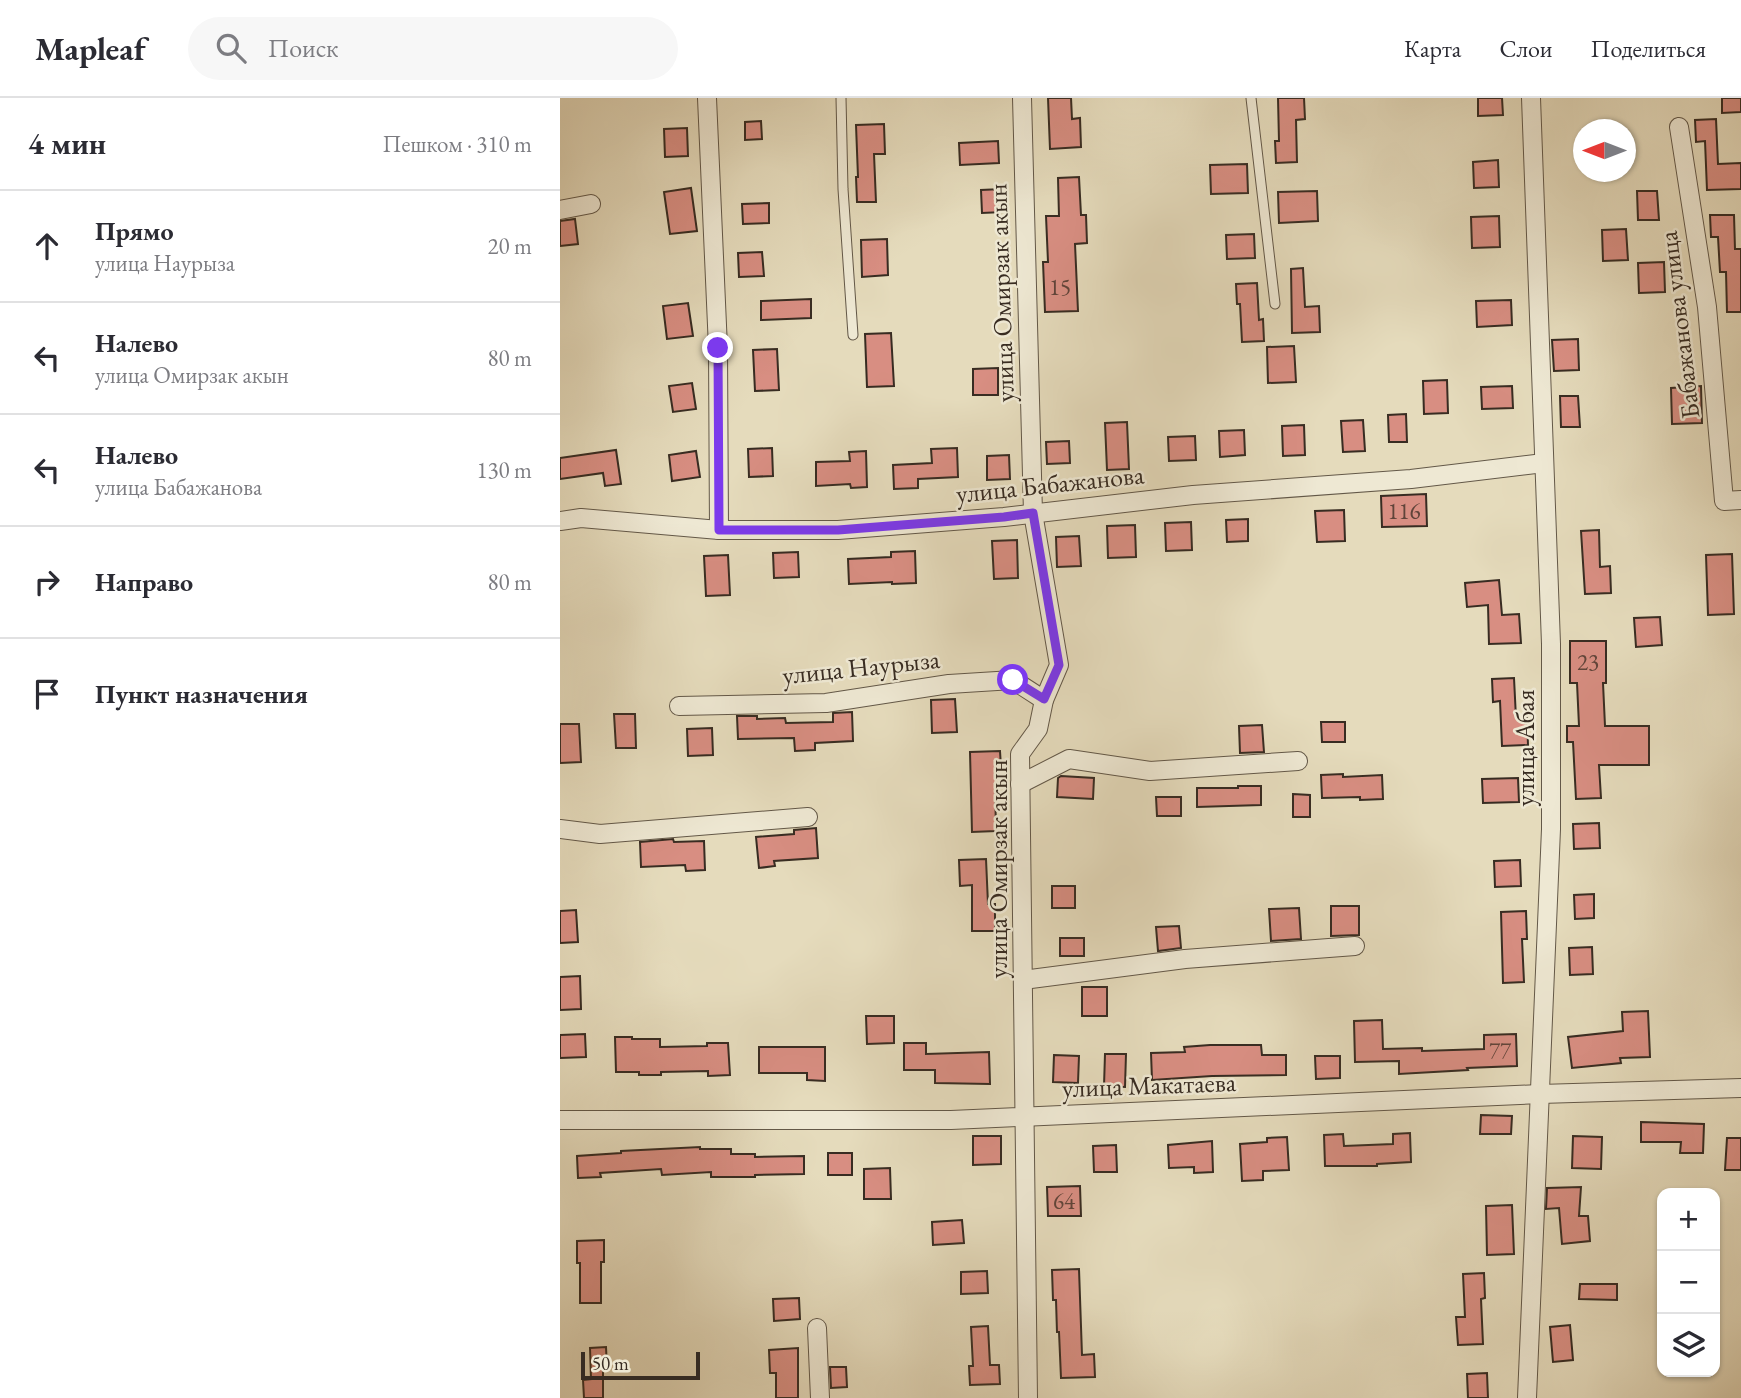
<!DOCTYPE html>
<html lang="ru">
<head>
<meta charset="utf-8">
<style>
	:root { --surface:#fff; --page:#f7f7f7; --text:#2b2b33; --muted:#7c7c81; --line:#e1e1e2 }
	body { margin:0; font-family:"EB Garamond",serif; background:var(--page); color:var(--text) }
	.controls { position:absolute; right:21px; bottom:21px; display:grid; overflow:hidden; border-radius:14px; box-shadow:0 2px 5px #0004 }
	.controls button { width:63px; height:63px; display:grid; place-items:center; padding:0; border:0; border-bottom:2px solid var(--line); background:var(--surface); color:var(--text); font:35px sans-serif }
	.compass { position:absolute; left:1013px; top:21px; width:63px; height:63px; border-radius:50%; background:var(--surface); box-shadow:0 2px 5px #0004; rotate:270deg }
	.scale { position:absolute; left:21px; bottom:18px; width:119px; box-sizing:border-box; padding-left:7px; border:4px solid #382c22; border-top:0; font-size:19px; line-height:24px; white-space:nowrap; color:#382c22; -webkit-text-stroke:5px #eee8d3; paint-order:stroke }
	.stop { position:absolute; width:21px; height:21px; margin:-16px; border:5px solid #7c3aed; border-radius:50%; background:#fff }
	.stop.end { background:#7c3aed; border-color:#fff; box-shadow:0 2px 7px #0008 }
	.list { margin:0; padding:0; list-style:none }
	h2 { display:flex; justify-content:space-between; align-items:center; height:91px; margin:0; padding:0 28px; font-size:30px }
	h2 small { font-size:23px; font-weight:400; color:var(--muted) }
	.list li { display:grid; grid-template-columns:46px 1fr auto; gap:21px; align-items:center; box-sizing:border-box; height:112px; padding:0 28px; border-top:2px solid var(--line) }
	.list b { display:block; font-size:26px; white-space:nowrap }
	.list p { margin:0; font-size:23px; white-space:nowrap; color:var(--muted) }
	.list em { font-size:23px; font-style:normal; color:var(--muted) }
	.icon { flex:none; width:38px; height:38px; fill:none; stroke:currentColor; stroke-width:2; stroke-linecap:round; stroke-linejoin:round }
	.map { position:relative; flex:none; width:1181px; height:1300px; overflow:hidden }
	header { display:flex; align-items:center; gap:42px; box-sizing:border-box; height:98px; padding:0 35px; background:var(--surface); border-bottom:2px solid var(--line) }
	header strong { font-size:33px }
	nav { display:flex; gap:38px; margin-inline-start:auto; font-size:24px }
	.search { width:490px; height:63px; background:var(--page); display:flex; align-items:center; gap:18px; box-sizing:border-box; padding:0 24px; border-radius:38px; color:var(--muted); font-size:26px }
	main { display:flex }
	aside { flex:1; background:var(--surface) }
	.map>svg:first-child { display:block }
	.building { fill:#d88e82; stroke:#382c22; stroke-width:2 }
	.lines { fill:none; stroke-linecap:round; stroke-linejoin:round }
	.service-casing { stroke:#635848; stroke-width:11 }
	.minor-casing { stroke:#635848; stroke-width:20 }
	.service { stroke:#eee8d3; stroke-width:9 }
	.minor { stroke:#eee8d3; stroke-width:18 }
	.route { stroke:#7c3aed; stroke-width:9 }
	.labels { text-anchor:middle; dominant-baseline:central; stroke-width:5; stroke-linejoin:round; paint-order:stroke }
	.number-label { font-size:23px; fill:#60443a }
	.street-label { font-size:26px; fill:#382c22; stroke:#eee8d3 }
</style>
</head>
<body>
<header>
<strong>Mapleaf</strong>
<div class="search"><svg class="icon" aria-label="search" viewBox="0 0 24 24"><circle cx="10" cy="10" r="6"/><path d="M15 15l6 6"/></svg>Поиск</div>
<nav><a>Карта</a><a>Слои</a><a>Поделиться</a></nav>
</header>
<main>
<aside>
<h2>4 мин<small>Пешком · 310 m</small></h2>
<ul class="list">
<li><svg class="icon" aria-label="ahead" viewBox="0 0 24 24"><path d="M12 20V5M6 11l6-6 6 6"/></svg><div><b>Прямо</b><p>улица Наурыза</p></div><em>20 m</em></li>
<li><svg class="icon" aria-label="left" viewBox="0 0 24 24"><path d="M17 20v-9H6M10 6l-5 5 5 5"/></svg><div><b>Налево</b><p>улица Омирзак акын</p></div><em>80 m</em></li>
<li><svg class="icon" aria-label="left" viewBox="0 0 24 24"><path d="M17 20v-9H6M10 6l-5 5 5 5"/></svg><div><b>Налево</b><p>улица Бабажанова</p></div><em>130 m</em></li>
<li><svg class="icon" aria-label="right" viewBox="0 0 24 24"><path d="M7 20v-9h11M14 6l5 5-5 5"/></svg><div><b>Направо</b></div><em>80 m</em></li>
<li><svg class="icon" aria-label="arrive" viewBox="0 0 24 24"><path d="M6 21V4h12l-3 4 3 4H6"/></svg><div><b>Пункт назначения</b></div></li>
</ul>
</aside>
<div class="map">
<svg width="1181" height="1300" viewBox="0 0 1181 1300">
	<rect width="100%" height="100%" fill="#e5dbbc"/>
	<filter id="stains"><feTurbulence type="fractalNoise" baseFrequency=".00286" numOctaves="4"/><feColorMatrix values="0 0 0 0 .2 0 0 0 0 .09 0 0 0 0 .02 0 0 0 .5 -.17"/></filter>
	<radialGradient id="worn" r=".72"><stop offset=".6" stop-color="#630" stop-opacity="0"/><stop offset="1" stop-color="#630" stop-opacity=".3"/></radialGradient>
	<!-- building -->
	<g class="building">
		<path d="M488,0H511L512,21L520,20L521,49L490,51Z"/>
		<path d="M718,0H744L745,21L736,22L737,64L716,65L715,43H719Z"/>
		<path d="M918,0H942L943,17L918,18Z"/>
		<path d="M1162,0H1181V14L1162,15Z"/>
		<path d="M1156,21L1158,66L1181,65V91L1147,92L1145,43L1136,44L1135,22Z"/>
		<path d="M201,23L202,41L185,42V24Z"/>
		<path d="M324,26L325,56H314L316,104H297L296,79H298L296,27Z"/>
		<path d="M127,30L128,58L105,59L104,31Z"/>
		<path d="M438,43L439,65L400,67L399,45Z"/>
		<path d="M938,62L939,89L914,90L913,64Z"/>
		<path d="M687,66L688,95L651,96L650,67Z"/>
		<path d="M519,79L521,117H526L527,145L515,146L518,213L485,214L483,164H488L486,118H499L498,80Z"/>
		<path d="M131,90L137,133L110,136L104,94Z"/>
		<path d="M442,91L443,114L422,115L421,92Z"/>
		<path d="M757,93L758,123L719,125L718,94Z"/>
		<path d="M1077,93H1097L1099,122H1078Z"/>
		<path d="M209,105V125L183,126L182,106Z"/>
		<path d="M1150,117H1174L1175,151H1181V214H1167L1166,174H1160L1158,139H1151Z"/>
		<path d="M939,118L940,149L912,150L911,119Z"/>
		<path d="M15,121L18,146L0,148V123Z"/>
		<path d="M1066,131L1068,162L1043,163L1042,132Z"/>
		<path d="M694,136L695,160L667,161L666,137Z"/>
		<path d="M327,141L328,177L302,179L301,142Z"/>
		<path d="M202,154L204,178L179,179L178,155Z"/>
		<path d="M1104,164L1105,194L1079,195L1078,165Z"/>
		<path d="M743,170L745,209L759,208L760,234L732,235L731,171Z"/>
		<path d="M697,185L699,222L703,221L704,243L682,244L680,206H677L676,186Z"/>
		<path d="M251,201V220L201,222V203Z"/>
		<path d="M951,202L952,227L917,229L916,203Z"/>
		<path d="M128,205L133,238L107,241L103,208Z"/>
		<path d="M331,235L334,288L307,289L305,236Z"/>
		<path d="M1018,241L1019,272L994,273L992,242Z"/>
		<path d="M734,248L736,284L708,285L707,249Z"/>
		<path d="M217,251L219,292L195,293L193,252Z"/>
		<path d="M438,270V297H413V271Z"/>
		<path d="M887,282L888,315L864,316L863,283Z"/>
		<path d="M132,285L136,311L113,314L109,288Z"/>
		<path d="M952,288L953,310L922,311L921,289Z"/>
		<path d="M1141,288L1142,325L1112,326L1111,290Z"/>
		<path d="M1000,298H1018L1020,329H1001Z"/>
		<path d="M846,316L847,344H829L828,317Z"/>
		<path d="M803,322L805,353L783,354L781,323Z"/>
		<path d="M567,324L569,371L547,372L545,325Z"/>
		<path d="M744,327L745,357L723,358L722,328Z"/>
		<path d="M684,332L685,357L660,359L659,333Z"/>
		<path d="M635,338L636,362L609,363L608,339Z"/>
		<path d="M509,343L510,365L487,366L486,344Z"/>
		<path d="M212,350L213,378L189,379L188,351Z"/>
		<path d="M397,350L398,379L358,381V390L334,391L333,367L372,365L371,351Z"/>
		<path d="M56,352L61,386L45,388L43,375L0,381V360Z"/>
		<path d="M136,353L140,379L112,383L109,357Z"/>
		<path d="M306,353L307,389L291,390L290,386L256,388V364L290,363L289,354Z"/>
		<path d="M449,357L450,381L427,382V358Z"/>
		<path d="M866,396L867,428L822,429L821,398Z"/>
		<path d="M784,412L785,443L757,444L755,413Z"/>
		<path d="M688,421V443L667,444L666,422Z"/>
		<path d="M631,424L632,452L606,453L605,425Z"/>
		<path d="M575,427L576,459L548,460L547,428Z"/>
		<path d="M1039,432L1040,469L1050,468L1051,495L1025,496L1021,433Z"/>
		<path d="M519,438L521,468L497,469L496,439Z"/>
		<path d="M457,442L458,480L434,481L432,443Z"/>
		<path d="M355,453L356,485L332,486V484L289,486L288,461L331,459V454Z"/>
		<path d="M238,454L239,479L214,480L213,455Z"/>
		<path d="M1172,456L1174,516L1148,517L1146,457Z"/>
		<path d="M168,457L170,497L146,498L144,458Z"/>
		<path d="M939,482L942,517L959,516L961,545L929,546L928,507L907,509L905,485Z"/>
		<path d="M1100,519L1102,547L1076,549L1074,520Z"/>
		<path d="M1010,543H1046V585H1043L1045,628H1089V667H1039L1041,700L1016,701L1013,644H1007V628H1019L1017,585H1010Z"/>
		<path d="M954,580L956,620H967L968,647L942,648L940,603L933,604L932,581Z"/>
		<path d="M395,601L397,634L372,635L371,602Z"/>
		<path d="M292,614L293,643L255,645V652L235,653L234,640L178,641L177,618H197V621L225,620L226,625L273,624V615Z"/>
		<path d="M54,616H75L76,650H56Z"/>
		<path d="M761,624H785V644H762Z"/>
		<path d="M0,626H19L21,664L0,665Z"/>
		<path d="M702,627L704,654L680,655L679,628Z"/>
		<path d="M152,630L153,657L128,658L127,631Z"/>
		<path d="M440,653L442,685H435L436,733L412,734L410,654Z"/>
		<path d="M783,676V679L822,677L823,701L800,702V699L762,700L761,677Z"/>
		<path d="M501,678L534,680L533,701L497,699L498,680Z"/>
		<path d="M958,680L959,704L923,705L922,681Z"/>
		<path d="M678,688H701V707L637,709V690H678Z"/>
		<path d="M733,696L750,697V719H733Z"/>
		<path d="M596,699H621V718H597Z"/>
		<path d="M1039,725L1040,750L1014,751L1013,726Z"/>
		<path d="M256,730L258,760L214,763L215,768L199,770L196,739L234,736V732Z"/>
		<path d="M113,741L114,744L144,743L145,772L126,773L125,767L81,769L80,744Z"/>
		<path d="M426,761L428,806H435V833H412V787L400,788L399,762Z"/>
		<path d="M960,762L961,788L935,789L934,763Z"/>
		<rect x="492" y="788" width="23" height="22"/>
		<path d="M1034,796V820L1015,821L1014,797Z"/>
		<path d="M771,808H799V837L771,838Z"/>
		<path d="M739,810L741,841L711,843L709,811Z"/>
		<path d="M16,812L18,844L0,845V813Z"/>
		<path d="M966,813L967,841H962L964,884L943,885L941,814Z"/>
		<path d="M619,828L621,850L598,853L596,829Z"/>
		<rect x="500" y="840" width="24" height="18"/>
		<path d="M1032,849L1033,876L1010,877L1009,850Z"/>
		<path d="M20,878L21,911L0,912V879Z"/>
		<rect x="522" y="889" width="25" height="29"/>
		<path d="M1088,913L1090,959L1060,960L1061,965L1012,970L1008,939L1063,933L1062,914Z"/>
		<path d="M306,918H334V945L307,946Z"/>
		<path d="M822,922L823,951L862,950V953L924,951V937L956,936L957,968L907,970L908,972L839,976V963L795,964L794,923Z"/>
		<path d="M25,936L26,959L0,960V937Z"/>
		<path d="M55,939H72V941H100V949L147,948V945H168L170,977L148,978V973L101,974V977H79V974H56Z"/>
		<path d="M344,945H366V956L429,954L430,986L375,985V972H344Z"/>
		<path d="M650,947H701L702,957H726V977L652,978L592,982L591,955L625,954L624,949Z"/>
		<path d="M199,949H265V983L247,982V975H199Z"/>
		<path d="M545,956H566L565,989L544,988Z"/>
		<path d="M494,957L519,958L518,985L493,984Z"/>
		<path d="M755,958H780V980L756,981Z"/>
		<path d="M921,1017L952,1018L951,1036H920Z"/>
		<path d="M1081,1024L1144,1026L1143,1055H1120L1121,1044H1081Z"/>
		<path d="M850,1035L851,1064L817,1066V1068H765L764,1037L783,1036L784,1048L833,1046V1036Z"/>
		<path d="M413,1038H441V1066L413,1067Z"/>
		<path d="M1013,1038L1042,1039L1041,1071L1012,1070Z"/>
		<path d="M727,1039L729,1072L703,1073V1082L682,1083L680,1046L707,1044V1040Z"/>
		<path d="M1167,1040H1181V1072H1165Z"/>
		<path d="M652,1043L653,1074L634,1075V1069L609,1070L608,1047Z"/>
		<path d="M556,1047L557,1074H534L533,1048Z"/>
		<path d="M140,1049V1051H171V1056H195V1059L244,1058V1076L195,1077V1079H151V1074L102,1077L101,1071L40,1075L41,1079L18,1080L17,1058L61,1055V1053Z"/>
		<rect x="268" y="1055" width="24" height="22"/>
		<path d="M330,1070L331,1101H304V1071Z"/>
		<path d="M520,1088L521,1118H488L487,1089Z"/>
		<path d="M1021,1089L1019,1118H1028L1030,1143L1002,1146L999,1110L986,1111L987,1090Z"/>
		<path d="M952,1107L954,1156L927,1157L926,1108Z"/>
		<path d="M402,1122L404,1145L373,1147L372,1124Z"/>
		<path d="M44,1142V1164H41V1205H20V1165H17V1143Z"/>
		<path d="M519,1171L522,1257L534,1256L535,1279L501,1280L499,1234H497L496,1202H493L492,1172Z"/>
		<path d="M427,1173L428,1195L401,1196V1174Z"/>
		<path d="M924,1175L925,1200L921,1201L923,1246L898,1247L896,1219H905L903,1176Z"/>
		<path d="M1020,1186H1057V1202L1019,1201Z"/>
		<path d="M239,1200L240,1221L214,1223L213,1201Z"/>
		<path d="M1010,1227L1013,1262L993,1264L990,1229Z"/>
		<path d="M428,1228L430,1267H439L440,1286L410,1287L409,1268H413L411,1229Z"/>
		<path d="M46,1249L47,1270L43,1271V1300H24L23,1282L31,1281L30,1250Z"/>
		<path d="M238,1250V1300H216V1275H210L209,1252Z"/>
		<path d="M270,1269H286L287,1289L271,1290Z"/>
		<path d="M927,1275L928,1300H908L907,1276Z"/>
	</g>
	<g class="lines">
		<defs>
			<g id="service">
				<path d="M281,0L283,91L293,237"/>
				<path d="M691,0L715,206"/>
			</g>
			<g id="minor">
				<path d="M147,0L158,250L159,432"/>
				<path d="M462,0L473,415L499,567L484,602L478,631L460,656L468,1300"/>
				<path d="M1119,29L1147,209L1164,403L1181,402"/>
				<path d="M0,112L31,106"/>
				<path d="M0,423L21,420L159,432H278L444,419L633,397L851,381L984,365"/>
				<path d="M119,608L266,605L389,586L453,582L484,602"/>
				<path d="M460,686L509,661L590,673L738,663"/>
				<path d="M0,731L40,736L248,719"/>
				<path d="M463,882L625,861L795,848"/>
				<path d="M0,1022H391L980,996L1181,990"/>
				<path d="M257,1230L260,1300"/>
				<path d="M967,1300L991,731V546L971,0"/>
			</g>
		</defs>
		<!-- service casing -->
		<use href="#service" class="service-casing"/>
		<!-- minor casing -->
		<use href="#minor" class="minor-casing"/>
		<!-- service -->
		<use href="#service" class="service"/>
		<!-- minor -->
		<use href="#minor" class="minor"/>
	</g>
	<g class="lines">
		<!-- route -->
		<path class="route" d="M158,250L159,432H278L444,419L473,415L499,567L484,601L453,582"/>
	</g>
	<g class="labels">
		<!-- number labels -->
		<g class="number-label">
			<text x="500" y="189">15</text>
			<text x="844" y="413">116</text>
			<text x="1028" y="564">23</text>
			<text x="940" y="953">77</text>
			<text x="504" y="1103">64</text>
		</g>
		<!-- street labels -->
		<g class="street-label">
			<text transform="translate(441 195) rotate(-92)">улица Омирзак акын</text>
			<text transform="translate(1119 227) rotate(-97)">Бабажанова улица</text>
			<text transform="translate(490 386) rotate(-6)">улица Бабажанова</text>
			<text transform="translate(301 569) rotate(-6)">улица Наурыза</text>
			<text transform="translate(965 650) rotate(-90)">улица Абая</text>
			<text transform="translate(438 771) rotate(-90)">улица Омирзак акын</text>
			<text transform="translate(589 987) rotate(-2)">улица Макатаева</text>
		</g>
	</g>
	<rect width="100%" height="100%" filter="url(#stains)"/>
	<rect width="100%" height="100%" fill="url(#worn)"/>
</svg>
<div class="controls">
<button>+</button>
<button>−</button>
<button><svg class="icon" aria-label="layers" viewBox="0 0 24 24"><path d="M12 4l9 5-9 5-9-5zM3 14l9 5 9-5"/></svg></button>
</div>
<svg class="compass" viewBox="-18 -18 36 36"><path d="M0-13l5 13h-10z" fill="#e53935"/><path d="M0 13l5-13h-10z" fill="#7c7c81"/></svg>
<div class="scale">50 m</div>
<div class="stop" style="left:453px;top:582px"></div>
<div class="stop end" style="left:158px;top:250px"></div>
</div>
</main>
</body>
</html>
